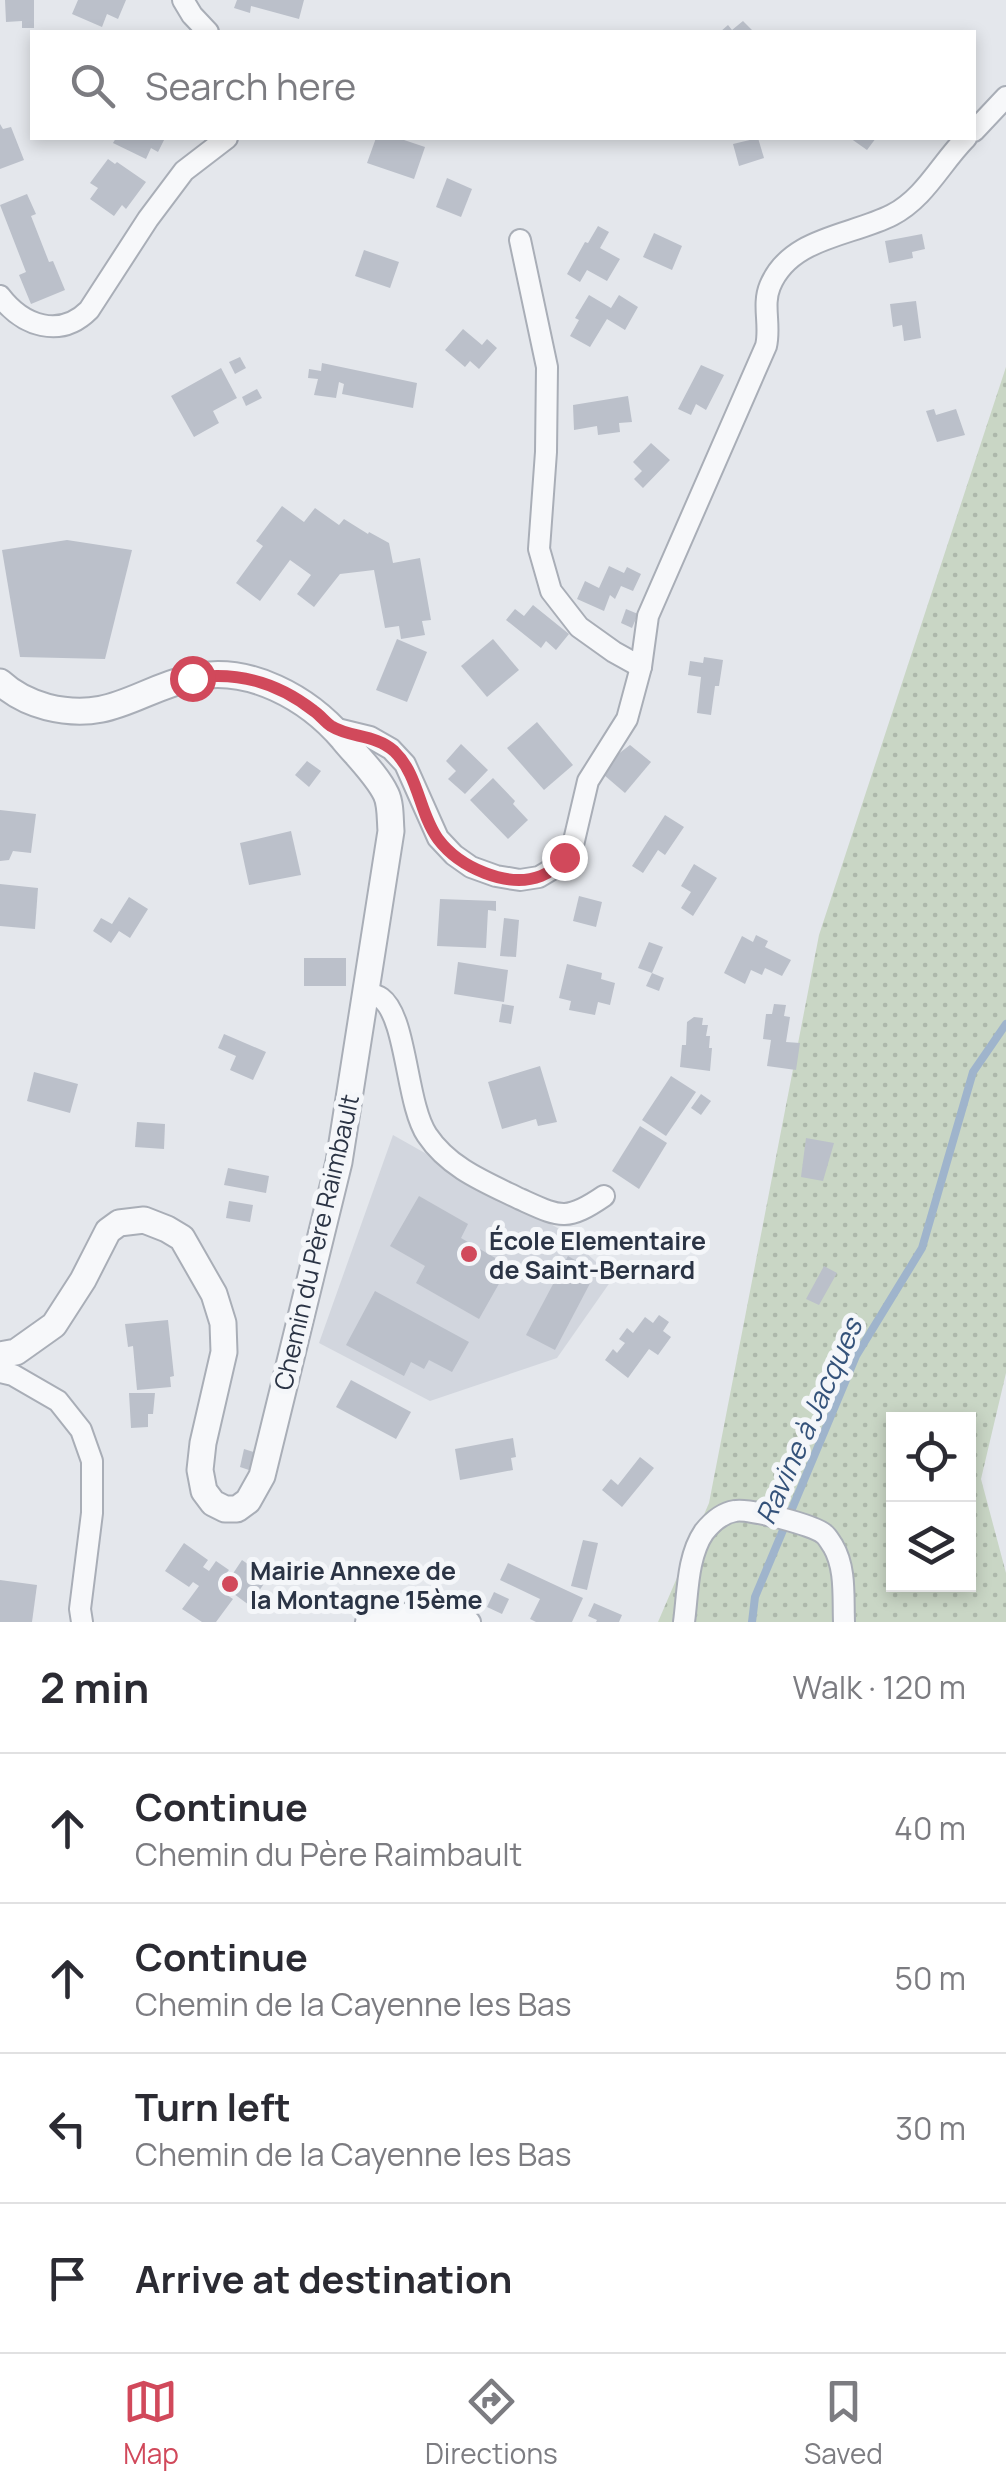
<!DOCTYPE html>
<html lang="en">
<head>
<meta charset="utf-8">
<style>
	:root { --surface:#fff; --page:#f7f7f7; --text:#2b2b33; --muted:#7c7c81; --line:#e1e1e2; --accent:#d1495b }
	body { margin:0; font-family:Manrope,sans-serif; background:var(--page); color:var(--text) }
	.controls { position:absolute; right:30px; bottom:30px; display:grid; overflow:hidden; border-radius:0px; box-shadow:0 5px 15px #0003 }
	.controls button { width:90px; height:90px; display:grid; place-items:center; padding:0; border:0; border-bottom:2px solid var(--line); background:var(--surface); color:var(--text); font:50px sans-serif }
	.stop { position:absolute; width:30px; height:30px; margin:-22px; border:8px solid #d1495b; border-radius:50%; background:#fff }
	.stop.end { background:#d1495b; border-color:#fff; box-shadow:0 2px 10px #0008 }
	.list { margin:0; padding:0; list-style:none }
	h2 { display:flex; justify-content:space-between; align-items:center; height:130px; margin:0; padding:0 40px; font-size:42px }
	h2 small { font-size:32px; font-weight:400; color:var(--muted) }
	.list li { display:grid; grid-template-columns:65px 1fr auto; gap:30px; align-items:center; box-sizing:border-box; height:150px; padding:0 40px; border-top:2px solid var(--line) }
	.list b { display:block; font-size:38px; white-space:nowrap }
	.list p { margin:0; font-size:32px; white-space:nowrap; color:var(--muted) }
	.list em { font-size:32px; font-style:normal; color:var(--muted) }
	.icon { flex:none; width:55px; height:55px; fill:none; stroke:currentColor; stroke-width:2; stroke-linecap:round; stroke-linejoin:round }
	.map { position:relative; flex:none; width:1006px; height:1622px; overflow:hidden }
	.search { position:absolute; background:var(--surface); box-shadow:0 5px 15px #0003; left:30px; right:30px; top:30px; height:110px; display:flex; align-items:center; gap:25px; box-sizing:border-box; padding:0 35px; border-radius:0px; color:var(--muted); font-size:38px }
	.sheet { height:730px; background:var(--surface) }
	nav { display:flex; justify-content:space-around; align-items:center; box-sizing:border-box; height:140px; border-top:2px solid var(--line); background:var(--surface); font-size:28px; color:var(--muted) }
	nav a { display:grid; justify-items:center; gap:5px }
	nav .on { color:var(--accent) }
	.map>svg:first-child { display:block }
	.built { fill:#d2d6de }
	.grass { fill:url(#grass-dots); fill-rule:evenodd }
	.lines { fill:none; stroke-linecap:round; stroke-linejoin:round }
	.stream { stroke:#9fb4cc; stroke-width:8 }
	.building { fill:#bbc0ca }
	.minor-casing { stroke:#a9aeb7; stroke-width:24 }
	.tertiary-casing { stroke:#a9aeb7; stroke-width:29 }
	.minor { stroke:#f7f8fa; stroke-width:20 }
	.tertiary { stroke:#f7f8fa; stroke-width:25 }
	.route { stroke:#d1495b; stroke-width:12 }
	.poi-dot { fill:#d1495b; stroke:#f4f6f9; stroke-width:4 }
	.labels { text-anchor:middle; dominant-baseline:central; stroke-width:10; stroke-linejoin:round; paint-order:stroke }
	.poi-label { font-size:25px; font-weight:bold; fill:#2b3445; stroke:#f4f6f9; text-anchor:start }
	.street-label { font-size:25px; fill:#2b3445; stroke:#f4f6f9 }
	.water-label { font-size:28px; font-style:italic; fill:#34527a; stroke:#f4f6f9 }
</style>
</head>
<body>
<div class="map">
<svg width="1006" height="1622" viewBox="0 0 1006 1622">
	<defs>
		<pattern id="grass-dots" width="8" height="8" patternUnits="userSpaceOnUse" patternTransform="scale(2.5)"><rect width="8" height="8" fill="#c9d6c5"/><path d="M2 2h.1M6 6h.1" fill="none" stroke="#adb8ab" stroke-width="1.8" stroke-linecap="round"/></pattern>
	</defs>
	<rect width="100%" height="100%" fill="#e4e7ec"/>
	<!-- built -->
	<path class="built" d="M393,1135L563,1231L613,1278L557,1358L430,1401L319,1343Z"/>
	<!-- grass -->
	<path class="grass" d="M1006,367V1373L981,1479L1006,1573V1622H658L709,1503L819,935ZM894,1420H968V1584H894Z"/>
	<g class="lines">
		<!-- stream -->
		<path class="stream" d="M752,1622L755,1597L856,1356L922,1248L973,1072L1006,1024"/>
	</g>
	<!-- building -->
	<g class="building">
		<path d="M5,0H34V28H22V21L6,22Z"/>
		<path d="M78,0H126L118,19L107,14L102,27L72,14Z"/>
		<path d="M237,0H304L299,19L251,6L250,13L234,8Z"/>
		<path d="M743,21L754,32H720L728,25L732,30Z"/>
		<path d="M0,124L3,129L11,127L24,160L0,169Z"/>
		<path d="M116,138H165L158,152L151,148L146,159L113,143Z"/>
		<path d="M376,138H398L425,147L414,179L367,163Z"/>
		<path d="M758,138L764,158L739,166L733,144Z"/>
		<path d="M850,138H876L867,150Z"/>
		<path d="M108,159L115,164L117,162L146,182L126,209L122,205L114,216L90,199L98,188L90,183Z"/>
		<path d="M447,178L472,189L461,217L436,207Z"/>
		<path d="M27,194L36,214L31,216L49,262L53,261L65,290L31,304L19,275L26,272L0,205Z"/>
		<path d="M598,226L609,232L600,248L620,259L607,281L587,270L580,282L567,274L585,242L588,243Z"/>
		<path d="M654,233L682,246L672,270L643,257Z"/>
		<path d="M922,234L925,249L912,252L913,258L889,263L885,241Z"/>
		<path d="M364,250L399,262L390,288L355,276Z"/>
		<path d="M589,295L611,308L619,295L638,307L625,330L607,319L590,347L570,336L579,320L575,318Z"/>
		<path d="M916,301L921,338L904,341L902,325L893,327L890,304Z"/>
		<path d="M463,329L482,345L487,339L497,348L479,369L470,361L465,367L445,350Z"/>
		<path d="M240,357L246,368L235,374L229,362Z"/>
		<path d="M322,363L417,383L413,408L342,394L344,384L339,382L336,398L314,395L318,379L308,378L309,369L321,371Z"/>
		<path d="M701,365L724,375L706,410L696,404L691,415L678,409Z"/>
		<path d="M221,368L237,398L213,411L219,423L194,437L171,396Z"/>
		<path d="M257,389L262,398L246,406L242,397Z"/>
		<path d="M628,396L632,422L619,423L620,432L598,435L597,426L574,430L573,405Z"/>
		<path d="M934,409L936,415L956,409L965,435L937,442L926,411Z"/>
		<path d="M651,443L670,460L643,488L634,479L642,471L633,462Z"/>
		<path d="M282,506L304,522L315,508L339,525L344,519L368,534L369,532L389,543L393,563L420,558L431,620L422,621L425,635L401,639L399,626L385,628L374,570L340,574L314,607L297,594L311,575L290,560L260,601L236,583L263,546L256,541Z"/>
		<path d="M67,540L132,550L105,659L20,657L2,550Z"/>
		<path d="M609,566L624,573L627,567L641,574L633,591L621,586L615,599L610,595L604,611L577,599L585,581L599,588Z"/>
		<path d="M533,605L569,634L556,650L546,641L541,648L506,620L515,609L524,616Z"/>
		<path d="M626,609L638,614L632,628L621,623Z"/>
		<path d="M397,639L427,652L407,702L376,690Z"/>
		<path d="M493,639L519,670L487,697L461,666Z"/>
		<path d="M704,657L723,660L719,686H715L711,715L697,713L701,677L688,675L690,661L703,663Z"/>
		<path d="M537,722L573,765L544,790L507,748Z"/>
		<path d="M461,744L488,770L465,794L448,779L456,771L446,761Z"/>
		<path d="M630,745L651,762L625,793L604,775L617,755Z"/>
		<path d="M307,761L321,771L309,787L295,775Z"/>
		<path d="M493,778L515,801L513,804L528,820L508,839L470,800Z"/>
		<path d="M0,810L36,814L31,853L13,851L9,860L0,861Z"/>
		<path d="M665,815L684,827L665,855L658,850L643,873L632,866Z"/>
		<path d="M291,831L301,875L249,885L240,843Z"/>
		<path d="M694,864L717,878L693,916L681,908L691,892L681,886Z"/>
		<path d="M0,884L38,888L35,929L0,926Z"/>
		<path d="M579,896L602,902L596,927L573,921Z"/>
		<path d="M129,897L148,909L130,938L119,931L111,943L93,931L101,918L112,924Z"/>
		<path d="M440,899L496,901V911L488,910L486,948L437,946Z"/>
		<path d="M504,918L519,920L516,957L500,956Z"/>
		<path d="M756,935L768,941L765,947L791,960L782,976L765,968L762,975L751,970L745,984L724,973L742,936L753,942Z"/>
		<path d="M649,942L663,947L652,973L638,968Z"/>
		<rect x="304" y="958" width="42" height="28"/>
		<path d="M458,962L508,970L504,1002L454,994Z"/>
		<path d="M567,964L602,973L601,979L615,983L610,1005L598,1002L595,1015L569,1010L571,1001L559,998Z"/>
		<path d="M652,973L664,978L659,991L646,986Z"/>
		<path d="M502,1004L514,1006L511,1024L499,1022Z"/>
		<path d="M774,1004L786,1005L784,1016L790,1017L786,1042L800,1043L796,1070L767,1066L771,1040L763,1039L766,1014H772Z"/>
		<path d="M694,1017L703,1018L702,1025H708L706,1036H710L709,1048H712L710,1071L680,1067L682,1045H686L687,1022Z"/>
		<path d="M224,1034L266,1052L253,1080L230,1070L236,1056L218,1048Z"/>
		<path d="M540,1066L557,1122L538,1126L536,1119L502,1129L488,1082Z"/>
		<path d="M34,1072L78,1084L70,1113L27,1101Z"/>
		<path d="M671,1076L696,1092L666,1136L642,1120Z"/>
		<path d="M701,1094L711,1101L701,1115L691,1108Z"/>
		<path d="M137,1122L165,1124L164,1149L135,1147Z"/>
		<path d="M640,1126L667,1143L639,1189L612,1171Z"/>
		<path d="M806,1138L834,1143L823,1181L801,1177Z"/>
		<path d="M228,1168L269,1176L266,1193L224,1185Z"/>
		<path d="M419,1196L468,1224L461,1238L509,1266L479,1319L416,1283L425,1266L390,1246Z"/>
		<path d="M229,1201L253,1205L250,1222L226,1218Z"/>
		<path d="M568,1256L596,1272L555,1350L526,1335Z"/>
		<path d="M824,1266L837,1273L819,1305L806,1299Z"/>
		<path d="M375,1291L469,1342L452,1372L429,1360L424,1369L411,1362L404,1376L346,1345Z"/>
		<path d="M659,1315L669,1322L663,1331L671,1337L658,1355L649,1349L628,1378L605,1360L613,1349L617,1353L625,1343L619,1339L627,1328L633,1333L645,1317L653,1323Z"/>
		<path d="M168,1320L174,1376L170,1377L171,1387L137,1390L133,1346L128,1347L125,1324Z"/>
		<path d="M351,1380L411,1412L396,1439L336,1407Z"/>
		<path d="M129,1393H155L153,1414H148V1427L131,1428Z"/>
		<path d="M513,1438L516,1457L511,1458L513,1470L460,1480L455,1449Z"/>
		<path d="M244,1449L257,1453L252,1471L240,1467Z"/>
		<path d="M640,1457L654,1468L622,1507L602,1490L611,1479L618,1485Z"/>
		<path d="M583,1540L598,1543L587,1590L571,1586Z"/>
		<path d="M184,1543L208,1560L203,1567L209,1571L216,1561L229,1570L225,1575L230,1578L242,1560L268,1578L249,1605L230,1591L227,1595L233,1599L216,1622H202L182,1609L199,1586L193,1582L189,1587L165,1571Z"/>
		<path d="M508,1563L583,1598L572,1622H536L530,1619L540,1599L500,1580Z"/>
		<path d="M0,1580L37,1585L32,1622H0Z"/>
		<path d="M494,1592L509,1599L502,1614L487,1607Z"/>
		<path d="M594,1603L622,1615L619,1622H596L597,1620L588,1616Z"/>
	</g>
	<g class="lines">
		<defs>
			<g id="minor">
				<path d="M183,0L192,15L208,32"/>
				<path d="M974,131L1006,97"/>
				<path d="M520,240L547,367L546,452L539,549L551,591L579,627L614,652L641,667"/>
				<path d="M0,296C23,326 60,339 89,310L148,219L184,171L227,138"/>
				<path d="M333,728L370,737L391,749L405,764L438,838L454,855L471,867L496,876L520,880L539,877L554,868L573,845L588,781L627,719L641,667L648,616L766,346C771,326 762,305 770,286C790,237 851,236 892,215C925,198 941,163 966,138"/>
				<path d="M367,993C372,994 377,995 381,998C407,1017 406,1104 427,1135C449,1168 485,1182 520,1199C560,1217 566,1222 604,1196"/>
				<path d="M0,1372L13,1375L58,1401L81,1430L92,1461V1513L80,1609L82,1622"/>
				<path d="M366,1622C398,1613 439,1607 470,1622"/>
				<path d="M684,1622C688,1593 687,1557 704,1532C712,1522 722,1513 735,1511C748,1508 814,1525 824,1534C828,1537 830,1542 833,1546C846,1568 843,1597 844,1622"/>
			</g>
			<path id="tertiary" d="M0,682C14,695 28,702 47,707C111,723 137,690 194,677C249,665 308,698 343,739C356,755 377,775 386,794C391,804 390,820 391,831L339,1162L262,1476L248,1501L237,1509H225L213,1503L204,1491L200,1470L203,1443L224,1352L223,1323L214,1294L182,1238L167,1229L144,1220L119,1223L108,1231L83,1280L54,1325L16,1352L0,1355"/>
		</defs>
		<!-- minor casing -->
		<use href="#minor" class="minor-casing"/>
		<!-- tertiary casing -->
		<use href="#tertiary" class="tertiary-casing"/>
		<!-- minor -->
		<use href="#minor" class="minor"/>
		<!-- tertiary -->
		<use href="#tertiary" class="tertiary"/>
	</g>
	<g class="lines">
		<!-- route -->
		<path class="route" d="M192,678C238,671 277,682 314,711C320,715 325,722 331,726C350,738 375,734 394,751C419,775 419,813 438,839C459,867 507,889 541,876C551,872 557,865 564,857"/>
	</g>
	<!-- markers -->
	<g class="poi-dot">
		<circle cx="469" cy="1254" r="10"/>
		<circle cx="230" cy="1584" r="10"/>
	</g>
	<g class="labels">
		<!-- poi labels -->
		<g class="poi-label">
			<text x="489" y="1240">École Elementaire<tspan x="489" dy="29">de Saint-Bernard</tspan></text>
			<text x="250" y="1570">Mairie Annexe de<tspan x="250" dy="29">la Montagne 15ème</tspan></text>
		</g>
		<!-- street labels -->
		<g class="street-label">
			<text transform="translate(316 1242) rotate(-77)">Chemin du Père Raimbault</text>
		</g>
		<!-- water labels -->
		<g class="water-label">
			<text transform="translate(808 1421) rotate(-66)">Ravine à Jacques</text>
		</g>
	</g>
</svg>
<div class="controls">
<button><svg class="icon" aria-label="locate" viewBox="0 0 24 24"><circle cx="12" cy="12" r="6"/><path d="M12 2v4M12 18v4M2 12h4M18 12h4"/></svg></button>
<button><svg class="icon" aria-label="layers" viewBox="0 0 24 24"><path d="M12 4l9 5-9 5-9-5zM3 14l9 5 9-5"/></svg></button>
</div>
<div class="stop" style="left:192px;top:678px"></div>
<div class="stop end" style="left:564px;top:857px"></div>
<div class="search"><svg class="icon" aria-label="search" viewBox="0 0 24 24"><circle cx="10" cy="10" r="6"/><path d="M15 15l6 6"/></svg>Search here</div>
</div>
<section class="sheet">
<h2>2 min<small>Walk · 120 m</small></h2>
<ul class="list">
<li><svg class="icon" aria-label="ahead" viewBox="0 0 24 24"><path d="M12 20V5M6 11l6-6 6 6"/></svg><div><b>Continue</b><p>Chemin du Père Raimbault</p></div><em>40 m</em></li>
<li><svg class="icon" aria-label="ahead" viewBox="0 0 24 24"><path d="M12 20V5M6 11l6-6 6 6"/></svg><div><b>Continue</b><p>Chemin de la Cayenne les Bas</p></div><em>50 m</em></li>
<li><svg class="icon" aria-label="left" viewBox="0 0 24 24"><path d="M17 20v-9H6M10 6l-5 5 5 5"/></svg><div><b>Turn left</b><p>Chemin de la Cayenne les Bas</p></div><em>30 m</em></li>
<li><svg class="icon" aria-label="arrive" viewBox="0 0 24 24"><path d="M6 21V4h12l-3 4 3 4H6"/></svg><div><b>Arrive at destination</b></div></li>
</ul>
</section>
<nav>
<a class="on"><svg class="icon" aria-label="map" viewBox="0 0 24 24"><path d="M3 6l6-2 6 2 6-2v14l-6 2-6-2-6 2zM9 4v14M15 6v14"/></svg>Map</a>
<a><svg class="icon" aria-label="directions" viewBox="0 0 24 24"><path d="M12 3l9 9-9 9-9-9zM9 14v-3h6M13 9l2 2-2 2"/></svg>Directions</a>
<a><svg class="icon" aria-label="saved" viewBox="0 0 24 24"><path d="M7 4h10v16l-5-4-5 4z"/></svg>Saved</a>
</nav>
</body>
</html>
